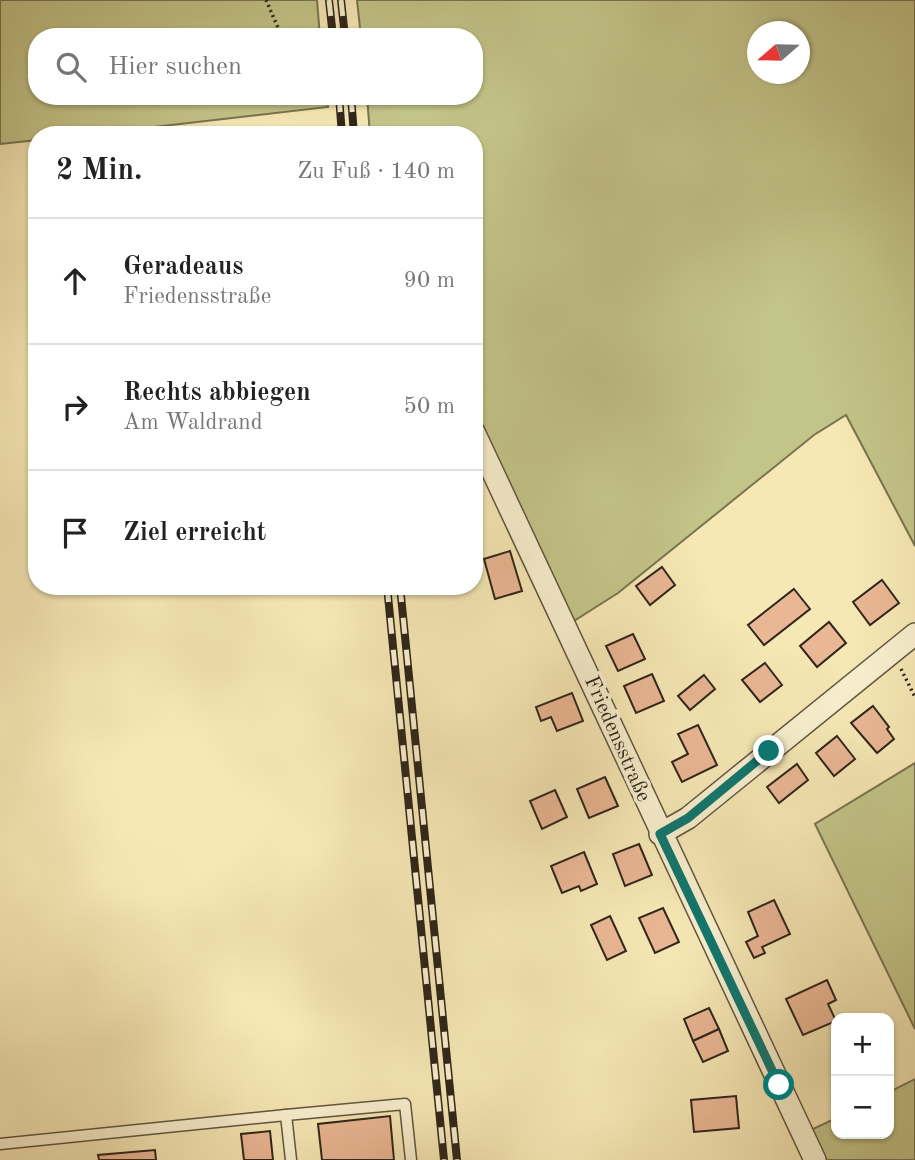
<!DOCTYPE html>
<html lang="de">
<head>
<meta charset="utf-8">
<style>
	:root { --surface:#fff; --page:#f2f2f2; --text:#222; --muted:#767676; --line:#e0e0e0 }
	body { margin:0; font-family:"Old Standard TT",serif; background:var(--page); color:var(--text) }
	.controls { position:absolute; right:21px; bottom:21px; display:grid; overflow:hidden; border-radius:14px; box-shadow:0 2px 5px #0004 }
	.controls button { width:63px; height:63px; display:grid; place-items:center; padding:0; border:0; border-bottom:2px solid var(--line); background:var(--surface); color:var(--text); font:35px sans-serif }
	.compass { position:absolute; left:747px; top:21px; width:63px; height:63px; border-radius:50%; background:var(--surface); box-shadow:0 2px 5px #0004; rotate:250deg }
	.stop { position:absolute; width:21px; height:21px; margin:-16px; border:5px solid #0f766e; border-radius:50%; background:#fff }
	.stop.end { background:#0f766e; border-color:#fff; box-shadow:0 2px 7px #0008 }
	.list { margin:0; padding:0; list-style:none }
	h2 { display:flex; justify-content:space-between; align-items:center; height:91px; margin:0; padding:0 28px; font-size:30px }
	h2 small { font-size:23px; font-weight:400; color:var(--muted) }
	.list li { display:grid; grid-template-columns:46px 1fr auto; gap:21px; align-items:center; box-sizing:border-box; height:126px; padding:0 28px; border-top:2px solid var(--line) }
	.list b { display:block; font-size:26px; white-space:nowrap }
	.list p { margin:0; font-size:23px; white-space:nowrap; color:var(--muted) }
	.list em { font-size:23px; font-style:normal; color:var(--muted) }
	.icon { flex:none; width:38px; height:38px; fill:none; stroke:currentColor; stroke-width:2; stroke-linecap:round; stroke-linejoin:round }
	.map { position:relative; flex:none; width:915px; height:1160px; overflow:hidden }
	.search { position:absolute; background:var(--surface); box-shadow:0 2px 5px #0004; left:28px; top:28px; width:455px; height:77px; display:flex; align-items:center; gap:18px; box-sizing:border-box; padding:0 24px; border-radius:28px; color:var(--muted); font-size:26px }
	.panel { position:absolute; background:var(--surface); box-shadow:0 2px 5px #0004; left:28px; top:126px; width:455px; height:469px; border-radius:28px }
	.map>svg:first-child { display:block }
	.green { fill:#c3c488; stroke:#797451; stroke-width:2; fill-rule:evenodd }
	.building { fill:#eab794; stroke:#2f251a; stroke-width:2 }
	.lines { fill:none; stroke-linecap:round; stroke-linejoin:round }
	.lane-casing { stroke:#615641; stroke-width:13 }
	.street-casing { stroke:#615641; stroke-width:24 }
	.path { stroke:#2f251a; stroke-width:3.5; stroke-dasharray:2 3.5; stroke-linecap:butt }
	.lane { stroke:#f9f0cf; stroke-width:10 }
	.street { stroke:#f9f0cf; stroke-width:21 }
	.rail-casing { stroke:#2f251a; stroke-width:8 }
	.rail { stroke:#f9f0cf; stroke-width:5; stroke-dasharray:16; stroke-linecap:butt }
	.route { stroke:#0f766e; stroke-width:9 }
	.labels { text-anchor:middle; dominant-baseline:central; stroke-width:7; stroke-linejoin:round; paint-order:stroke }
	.street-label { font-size:21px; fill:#2f251a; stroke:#f9f0cf }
</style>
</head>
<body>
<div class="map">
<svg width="915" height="1160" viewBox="0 0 915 1160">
	<rect width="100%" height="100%" fill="#f6e8b5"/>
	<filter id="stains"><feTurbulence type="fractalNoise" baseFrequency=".00286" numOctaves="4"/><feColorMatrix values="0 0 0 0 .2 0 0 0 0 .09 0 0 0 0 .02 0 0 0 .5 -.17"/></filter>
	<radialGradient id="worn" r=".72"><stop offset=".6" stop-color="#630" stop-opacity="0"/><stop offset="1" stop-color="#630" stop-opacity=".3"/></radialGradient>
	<!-- green -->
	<g class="green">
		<path d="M0,0H317L320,37H37V96H326L328,107L84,135H37V140L0,144Z"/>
		<path d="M357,0H915V546L846,415L814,435L618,593L566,626L474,432V135H370L367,96H474V37H361ZM758,32H800V74H758Z"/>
		<path d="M915,763V1029L815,824Z"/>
		<path d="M915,1079V1160H825L811,1130L836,1118V1134H889V1092Z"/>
	</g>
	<!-- building -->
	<g class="building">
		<path d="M403,127V135H382V129Z"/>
		<path d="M510,551L522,591L495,599L484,559Z"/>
		<path d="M662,567L675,585L650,605L636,586Z"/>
		<path d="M882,580L899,603L870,625L853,602Z"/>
		<path d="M794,589L810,609L764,645L748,625Z"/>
		<path d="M829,622L846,643L817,667L800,646Z"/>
		<path d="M633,634L645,659L618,671L606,646Z"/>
		<path d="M765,663L782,685L760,702L742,680Z"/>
		<path d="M652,674L664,701L636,713L624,686Z"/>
		<path d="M704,675L715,689L690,710L678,696Z"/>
		<path d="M572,693L583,721L557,731L551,717L541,721L536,707Z"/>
		<path d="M873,706L889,727L887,729L894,739L877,753L851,723Z"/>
		<path d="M698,725L717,765L682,782L672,762L688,754L678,734Z"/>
		<path d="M837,736L855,759L834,776L816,753Z"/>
		<path d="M797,764L808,780L779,803L767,787Z"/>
		<path d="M605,777L618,806L589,818L577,789Z"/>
		<path d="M555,790L567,817L542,829L530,801Z"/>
		<path d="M639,844L652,875L625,886L613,854Z"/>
		<path d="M584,852L597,884L581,891L579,886L562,893L551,866Z"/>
		<path d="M774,900L790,934L762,947L765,953L754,958L746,942L758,936L748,912Z"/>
		<path d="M663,908L679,942L655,953L639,918Z"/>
		<path d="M610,916L626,951L607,960L591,925Z"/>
		<path d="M827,980L836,1000L828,1004L836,1021L803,1035L786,999Z"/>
		<path d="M709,1008L719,1029L693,1041L684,1019Z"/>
		<path d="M719,1029L728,1051L703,1062L693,1041Z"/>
		<path d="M736,1096L739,1128L694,1132L691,1100Z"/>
		<path d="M390,1116L394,1160H322L318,1124Z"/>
		<path d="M270,1131L273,1160H244L241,1134Z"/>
		<path d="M155,1150L156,1160H99L98,1155Z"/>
	</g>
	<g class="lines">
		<defs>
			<g id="lane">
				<path d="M286,1115L405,1104L411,1160"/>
				<path d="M0,1144L286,1115L291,1160"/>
			</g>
			<g id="street">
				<path d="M474,432L815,1160"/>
				<path d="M660,834L688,818L915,634"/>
			</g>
		</defs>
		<!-- lane casing -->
		<use href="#lane" class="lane-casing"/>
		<!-- street casing -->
		<use href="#street" class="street-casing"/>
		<!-- path -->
		<g class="path">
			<path d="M266,0L282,37"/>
			<path d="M307,96L311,104"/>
			<path d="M901,669L915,697"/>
		</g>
		<!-- lane -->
		<use href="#lane" class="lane"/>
		<!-- street -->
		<use href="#street" class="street"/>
		<defs>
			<g id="rail">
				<path d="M329,0L333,37"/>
				<path d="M341,0L345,37"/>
				<path d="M339,96L342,135"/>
				<path d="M351,96L354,135"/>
				<path d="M387,586L444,1160"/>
				<path d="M400,586L457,1160"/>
			</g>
		</defs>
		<!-- rail casing -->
		<use href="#rail" class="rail-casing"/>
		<!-- rail -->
		<use href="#rail" class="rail"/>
	</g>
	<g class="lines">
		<!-- route -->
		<path class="route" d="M769,751L688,818L660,834L779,1085"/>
	</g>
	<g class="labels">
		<!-- street labels -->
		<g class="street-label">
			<text transform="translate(617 739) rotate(66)">Friedensstraße</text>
		</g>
	</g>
	<rect width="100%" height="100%" filter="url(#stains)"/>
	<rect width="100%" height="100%" fill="url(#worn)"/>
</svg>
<div class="controls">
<button>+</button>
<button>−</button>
</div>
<svg class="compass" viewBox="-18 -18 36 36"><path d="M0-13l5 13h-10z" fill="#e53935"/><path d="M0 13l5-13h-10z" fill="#767676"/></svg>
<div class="stop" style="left:779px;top:1085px"></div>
<div class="stop end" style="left:769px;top:751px"></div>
<div class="search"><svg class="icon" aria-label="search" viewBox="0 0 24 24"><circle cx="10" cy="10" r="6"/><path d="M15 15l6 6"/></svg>Hier suchen</div>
<section class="panel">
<h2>2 Min.<small>Zu Fuß · 140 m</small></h2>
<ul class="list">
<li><svg class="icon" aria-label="ahead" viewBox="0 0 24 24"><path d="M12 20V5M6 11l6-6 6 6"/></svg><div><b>Geradeaus</b><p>Friedensstraße</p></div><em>90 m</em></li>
<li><svg class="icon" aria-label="right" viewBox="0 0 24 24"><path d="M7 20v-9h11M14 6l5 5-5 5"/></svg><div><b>Rechts abbiegen</b><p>Am Waldrand</p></div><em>50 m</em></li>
<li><svg class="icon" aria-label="arrive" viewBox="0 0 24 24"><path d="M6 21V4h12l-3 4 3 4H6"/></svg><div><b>Ziel erreicht</b></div></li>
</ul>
</section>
</div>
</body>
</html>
